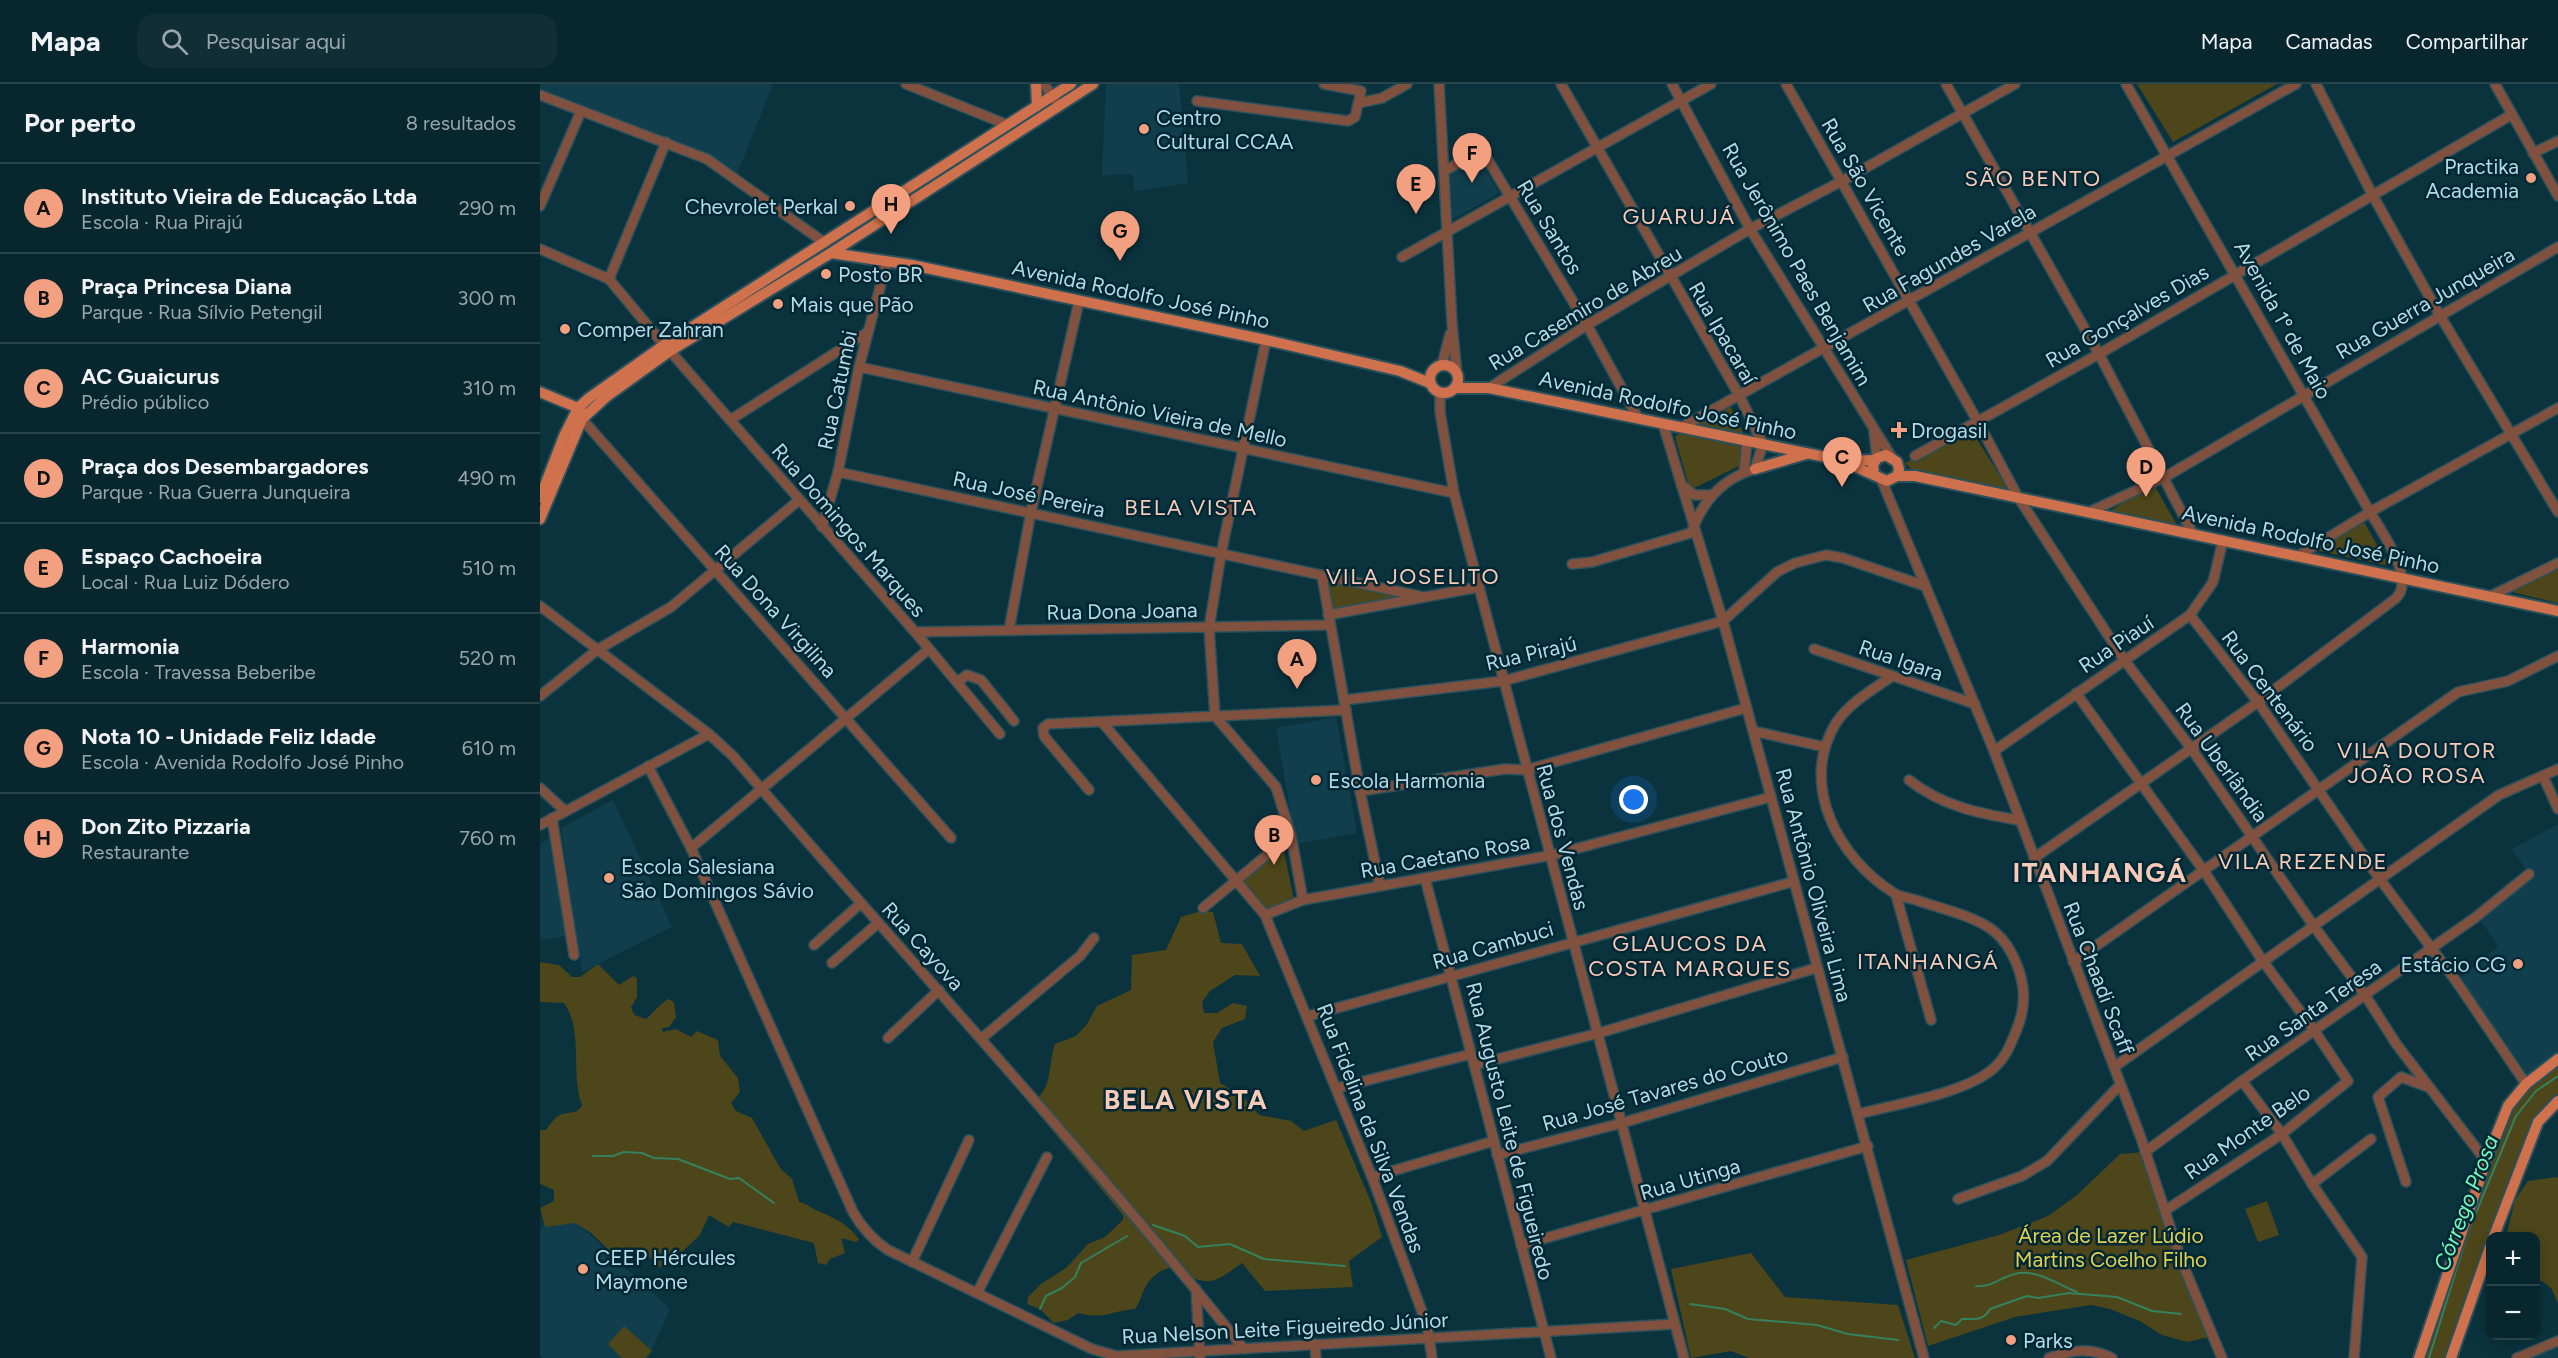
<!DOCTYPE html>
<html lang="pt">
<head>
<meta charset="utf-8">
<style>
	:root { --surface:#08262e; --page:#112e36; --text:#f1f3f6; --muted:#98a5aa; --line:#29434a; --accent:#f2a080 }
	body { margin:0; font-family:Figtree,sans-serif; background:var(--page); color:var(--text) }
	.controls { position:absolute; right:18px; bottom:18px; display:grid; overflow:hidden; border-radius:12px; box-shadow:0 3px 15px #0003 }
	.controls button { width:54px; height:54px; display:grid; place-items:center; padding:0; border:0; border-bottom:2px solid var(--line); background:var(--surface); color:var(--text); font:30px sans-serif }
	.you { position:absolute; left:1094px; top:716px; width:21px; height:21px; margin:-15px; border:4px solid #fff; border-radius:50%; background:#1a73e8; box-shadow:0 0 0 9px #1a73e833 }
	.badge { display:grid; place-items:center; width:39px; height:39px; border-radius:50%; background:var(--accent); color:#111; font-size:20px; font-weight:700 }
	.pin { position:absolute; translate:-50% -50px; filter:drop-shadow(0 2px 3px #0008) }
	.pin::after { content:''; position:absolute; top:32px; width:21px; height:18px; background:inherit; clip-path:polygon(0 0,100% 0,50% 100%) }
	.list { margin:0; padding:0; list-style:none }
	h2 { display:flex; justify-content:space-between; align-items:center; height:78px; margin:0; padding:0 24px; font-size:26px }
	h2 small { font-size:20px; font-weight:400; color:var(--muted) }
	.list li { display:grid; grid-template-columns:39px 1fr auto; gap:18px; align-items:center; box-sizing:border-box; height:90px; padding:0 24px; border-top:2px solid var(--line) }
	.list b { display:block; font-size:22px; white-space:nowrap }
	.list p { margin:0; font-size:20px; white-space:nowrap; color:var(--muted) }
	.list em { font-size:20px; font-style:normal; color:var(--muted) }
	.icon { flex:none; width:33px; height:33px; fill:none; stroke:currentColor; stroke-width:2; stroke-linecap:round; stroke-linejoin:round }
	.map { position:relative; flex:none; width:2018px; height:1274px; overflow:hidden }
	header { display:flex; align-items:center; gap:36px; box-sizing:border-box; height:84px; padding:0 30px; background:var(--surface); border-bottom:2px solid var(--line) }
	header strong { font-size:28px }
	nav { display:flex; gap:33px; margin-inline-start:auto; font-size:21px }
	.search { width:420px; height:54px; background:var(--page); display:flex; align-items:center; gap:15px; box-sizing:border-box; padding:0 21px; border-radius:18px; color:var(--muted); font-size:22px }
	main { display:flex }
	aside { flex:1; background:var(--surface) }
	.map>svg:first-child { display:block }
	.built { fill:#103e4c }
	.green { fill:#4c461a }
	.lines { fill:none; stroke-linecap:round; stroke-linejoin:round }
	.stream { stroke:#35805e; stroke-width:2 }
	.minor-casing { stroke:#2a515c; stroke-width:12 }
	.major-casing { stroke:#2a515c; stroke-width:14 }
	.minor { stroke:#80513f; stroke-width:9 }
	.major { stroke:#cf714c; stroke-width:10 }
	.poi-dot { fill:#f2a080; stroke:#002834; stroke-width:2 }
	.labels { text-anchor:middle; dominant-baseline:central; stroke-width:5; stroke-linejoin:round; paint-order:stroke }
	.poi-label { font-size:21px; fill:#b7d9e5; stroke:#002834; text-anchor:start }
	.street-label { font-size:21px; fill:#b7d9e5; stroke:#002834 }
	.park-label { font-size:21px; fill:#e2d051; stroke:#002834 }
	.neighbourhood-label { font-size:22px; letter-spacing:1.5px; fill:#facab8; stroke:#002834 }
	.water-label { font-size:22px; font-style:italic; fill:#74f9bd; stroke:#002834 }
	.district-label { font-size:27px; font-weight:bold; letter-spacing:1.5px; fill:#facab8; stroke:#002834 }
</style>
</head>
<body>
<header>
<strong>Mapa</strong>
<div class="search"><svg class="icon" aria-label="search" viewBox="0 0 24 24"><circle cx="10" cy="10" r="6"/><path d="M15 15l6 6"/></svg>Pesquisar aqui</div>
<nav><a>Mapa</a><a>Camadas</a><a>Compartilhar</a></nav>
</header>
<main>
<aside>
<h2>Por perto<small>8 resultados</small></h2>
<ul class="list">
<li><span class="badge">A</span><div><b>Instituto Vieira de Educação Ltda</b><p>Escola · Rua Pirajú</p></div><em>290 m</em></li>
<li><span class="badge">B</span><div><b>Praça Princesa Diana</b><p>Parque · Rua Sílvio Petengil</p></div><em>300 m</em></li>
<li><span class="badge">C</span><div><b>AC Guaicurus</b><p>Prédio público</p></div><em>310 m</em></li>
<li><span class="badge">D</span><div><b>Praça dos Desembargadores</b><p>Parque · Rua Guerra Junqueira</p></div><em>490 m</em></li>
<li><span class="badge">E</span><div><b>Espaço Cachoeira</b><p>Local · Rua Luiz Dódero</p></div><em>510 m</em></li>
<li><span class="badge">F</span><div><b>Harmonia</b><p>Escola · Travessa Beberibe</p></div><em>520 m</em></li>
<li><span class="badge">G</span><div><b>Nota 10 - Unidade Feliz Idade</b><p>Escola · Avenida Rodolfo José Pinho</p></div><em>610 m</em></li>
<li><span class="badge">H</span><div><b>Don Zito Pizzaria</b><p>Restaurante</p></div><em>760 m</em></li>
</ul>
</aside>
<div class="map">
<svg width="2018" height="1274" viewBox="0 0 2018 1274">
	<rect width="100%" height="100%" fill="#0b333e"/>
	<!-- built -->
	<g class="built">
		<path d="M0,0H233L195,95L167,75L0,11Z"/>
		<path d="M566,0H639L648,99L594,107L593,90L562,91Z"/>
		<path d="M939,74L959,109L913,135L910,90Z"/>
		<path d="M796,633L817,749L756,760L736,644Z"/>
		<path d="M73,716L132,843L42,888L21,744Z"/>
		<path d="M2018,740V975L1986,1000L1916,897L1958,863L1941,836L1989,790L1972,765Z"/>
		<path d="M9,755L26,852L0,856V760Z"/>
		<path d="M20,1123L130,1225L108,1274H3L0,1270V1145Z"/>
		<path d="M2018,1257V1274H1977Z"/>
	</g>
	<!-- green -->
	<g class="green">
		<path d="M1597,0H1737L1633,58Z"/>
		<path d="M1189,319L1206,355L1205,379L1150,406L1135,353L1148,342Z"/>
		<path d="M1431,346L1469,406L1376,390L1365,379Z"/>
		<path d="M1613,399L1638,443L1570,427Z"/>
		<path d="M1824,438L1849,482L1775,466Z"/>
		<path d="M2018,482V519L1972,508Z"/>
		<path d="M786,498L871,513L790,527Z"/>
		<path d="M743,763L754,816L726,825L702,798Z"/>
		<path d="M661,827L673,828L681,859L702,860L720,892L695,891L670,907L662,918L664,929H677L693,919L707,922L705,935L682,944L673,958L680,999L704,1014L719,1031L751,1037L764,1047L796,1036L831,1118L842,1153L809,1177L813,1203L725,1207L702,1179C691,1186 678,1199 664,1197C640,1194 636,1170 610,1196C603,1204 601,1217 595,1225C569,1227 566,1236 538,1229L528,1236L514,1239L500,1225L487,1220L488,1213L501,1200L526,1184L548,1160L565,1153L583,1136V1131L491,1021C514,1002 507,986 515,960L536,952L547,940L557,922L591,906L592,871L626,866L641,833Z"/>
		<path d="M0,878L19,881L32,893H40L58,880L79,901L93,892L97,894V913L91,923L94,931L106,935C114,928 119,921 128,915L134,918L136,933L129,943L122,944L123,948L136,945L151,953L157,947L178,956L180,972L198,994L200,1008L191,1019L196,1027L212,1034L240,1084L252,1095L259,1118C267,1119 269,1123 276,1126C296,1135 305,1138 319,1155L316,1158L301,1154L305,1169L290,1175L286,1181L278,1179L274,1159L193,1138L189,1143L169,1131L160,1151L127,1182C112,1187 115,1173 103,1169C95,1167 82,1171 73,1170L50,1148L35,1139L5,1143L0,1124L14,1117V1106L0,1100V1046H6C10,1041 14,1034 20,1031C29,1027 37,1031 42,1021C30,989 44,948 24,919L0,918Z"/>
		<path d="M2018,975V1017L1998,1038L1950,1152V1163L1911,1274H1879L1968,1022Z"/>
		<path d="M1605,1068L1674,1252L1647,1258L1622,1251L1600,1237L1570,1225L1551,1221L1475,1233L1388,1262L1366,1176L1459,1151L1508,1132L1537,1111L1580,1070Z"/>
		<path d="M2017,1093L2018,1094V1219L2011,1204L2002,1197L1996,1198V1152H1966L1975,1116L1988,1097Z"/>
		<path d="M1727,1117L1739,1151L1718,1158L1705,1125Z"/>
		<path d="M1211,1169L1245,1213L1358,1221L1375,1274H1209L1191,1267L1151,1274L1131,1185Z"/>
		<path d="M84,1242L112,1267L105,1274H82L68,1260Z"/>
	</g>
	<g class="lines">
		<!-- stream -->
		<g class="stream">
			<path d="M53,1072H73L84,1068L102,1069L114,1074L138,1075L190,1095L199,1094L234,1119"/>
			<path d="M613,1141L645,1152L658,1163L690,1160L724,1175L805,1182"/>
			<path d="M1436,1202C1451,1204 1461,1193 1475,1190C1495,1184 1519,1201 1537,1208"/>
			<path d="M1150,1220L1185,1225L1208,1235L1277,1241L1308,1250L1358,1256"/>
			<path d="M500,1225L506,1212L522,1204L535,1193L541,1179L587,1152"/>
			<path d="M1394,1244L1401,1237L1416,1241L1422,1235C1434,1235 1444,1237 1450,1225L1487,1212L1498,1214L1529,1209L1577,1213L1612,1227L1641,1230"/>
			<path d="M1889,1274L1928,1148L1976,1032L1996,1007L2018,992"/>
		</g>
		<defs>
			<g id="minor">
				<path d="M366,0L468,41"/>
				<path d="M504,0L519,22"/>
				<path d="M899,0L912,239L917,290"/>
				<path d="M1021,0L1199,311L1223,360L1215,385C1184,394 1164,416 1153,444"/>
				<path d="M1132,0L1210,145L1351,372"/>
				<path d="M1246,0L1438,338L1478,413L1585,577L1651,664L1773,841L1825,911L1857,961L1946,1077"/>
				<path d="M1406,0L1559,270L1653,450"/>
				<path d="M1776,0L1832,110L1899,230L2018,428"/>
				<path d="M1955,0L2018,112"/>
				<path d="M0,11L167,75L285,159"/>
				<path d="M657,17L808,37L815,33L821,7L784,0"/>
				<path d="M819,19L842,14L867,0"/>
				<path d="M1993,69L2018,57"/>
				<path d="M904,87L942,66L1047,241L1098,334"/>
				<path d="M0,122L41,27"/>
				<path d="M0,165L69,195L124,261"/>
				<path d="M862,173L1171,0"/>
				<path d="M69,195L126,58"/>
				<path d="M726,256L681,470L669,544L675,632L736,703L751,751L763,816"/>
				<path d="M130,267L375,548L460,650"/>
				<path d="M902,281L910,250"/>
				<path d="M319,283L914,409"/>
				<path d="M949,304L1047,241L1210,145L1302,97L1475,0"/>
				<path d="M900,309V328L914,409L1144,1274"/>
				<path d="M42,335L411,754"/>
				<path d="M190,336L328,248"/>
				<path d="M1123,340L1183,537L1384,1274"/>
				<path d="M1142,343L1756,0"/>
				<path d="M1334,348L1337,374"/>
				<path d="M1375,372L1559,270L1971,31"/>
				<path d="M298,388L884,513"/>
				<path d="M1204,388L1207,357"/>
				<path d="M1342,397L1454,667L1601,1054L1641,1176L1682,1274"/>
				<path d="M1141,400L1154,411H1170"/>
				<path d="M1549,428L1625,393L2018,163"/>
				<path d="M282,443L298,388L319,283L347,177"/>
				<path d="M1758,472L1830,428L2018,324"/>
				<path d="M1032,480L1052,478L1154,448"/>
				<path d="M782,492L820,707L840,802"/>
				<path d="M1951,512L2018,479"/>
				<path d="M0,522L169,650L193,672C363,870 540,1061 704,1265"/>
				<path d="M788,531L939,503"/>
				<path d="M1650,531L1718,618L1839,794L1916,897L1986,1000"/>
				<path d="M469,546L491,428L539,217"/>
				<path d="M375,548L790,541"/>
				<path d="M1274,565L1435,620"/>
				<path d="M417,598L427,591L441,596L474,637"/>
				<path d="M1536,609L1664,787L1722,876L1774,946L1808,997L1742,1050L1626,1126"/>
				<path d="M0,612L57,566L131,523L258,417"/>
				<path d="M804,616L963,597L1183,537L1237,488L1255,479L1286,471L1303,474L1385,502"/>
				<path d="M562,638L725,831L832,1093L887,1241L892,1274"/>
				<path d="M1213,647L1285,663"/>
				<path d="M1454,667L1650,531L1673,498L1683,456"/>
				<path d="M108,682L151,764L313,1128C322,1144 333,1156 348,1166L552,1265L577,1272L1135,1240"/>
				<path d="M2003,692L2018,725"/>
				<path d="M1369,696C1402,722 1437,729 1478,736"/>
				<path d="M0,704L25,727"/>
				<path d="M549,706L504,652L503,644L508,640L806,626"/>
				<path d="M820,707L965,685L986,686L1206,624"/>
				<path d="M12,734L34,871"/>
				<path d="M0,741L169,650"/>
				<path d="M151,764L389,565"/>
				<path d="M1494,774L1718,618L1855,515C1877,497 1842,448 1830,428L1586,0"/>
				<path d="M885,794L1011,1274"/>
				<path d="M1356,811L1391,936"/>
				<path d="M663,824L751,751"/>
				<path d="M725,831L763,816L1012,771L1231,713"/>
				<path d="M274,861L320,820"/>
				<path d="M1533,878L1918,608L1968,597L2018,572"/>
				<path d="M292,879L337,840"/>
				<path d="M768,932L1252,798"/>
				<path d="M348,954L399,906"/>
				<path d="M442,954L540,872L554,854"/>
				<path d="M934,981L1059,949L1276,884"/>
				<path d="M1574,983L1959,711L2018,685"/>
				<path d="M1702,997L1742,1050L1772,1100L1822,1173L1814,1274"/>
				<path d="M797,1004L931,970"/>
				<path d="M1319,1030C1356,1020 1428,1009 1455,983C1465,974 1469,964 1474,952C1481,936 1485,922 1483,904C1480,882 1468,855 1448,843C1427,830 1399,824 1376,816C1369,814 1360,813 1354,809C1299,775 1258,701 1296,639C1309,619 1332,606 1351,593"/>
				<path d="M1605,1068L1702,997L1936,833L1989,790"/>
				<path d="M957,1071L1082,1039L1303,973"/>
				<path d="M832,1093L954,1057"/>
				<path d="M1866,1098L1838,1013L1861,993L1888,1003"/>
				<path d="M1772,1100L1831,1055"/>
				<path d="M1418,1115L1482,1092L1507,1077L1580,1001"/>
				<path d="M981,1161L1328,1062"/>
				<path d="M372,1178L429,1056"/>
				<path d="M656,1205L660,1274"/>
				<path d="M437,1209L507,1073"/>
				<path d="M775,1260L776,1274"/>
				<path d="M1509,1274C1532,1266 1550,1263 1572,1274"/>
				<path d="M1977,1274L2018,1257"/>
			</g>
			<g id="major">
				<path d="M496,0L497,22"/>
				<path d="M291,169L372,181L726,256L860,287L890,299"/>
				<circle cx="904" cy="295" r="14"/>
				<path d="M915,304H949L1305,377L1335,376"/>
				<path d="M0,308L38,324L42,329"/>
				<path d="M1307,379L1347,397L1357,392L1359,385L1357,378L1346,371L1337,374L1333,381L1334,391"/>
				<path d="M1215,385L1266,370"/>
				<path d="M1357,392H1375L2018,527"/>
				<path d="M0,414L24,352L38,324L49,314L124,261L531,0"/>
				<path d="M0,435L42,335L66,313L130,267L291,169L553,0"/>
				<path d="M1954,1152L1998,1038L2018,1017"/>
				<path d="M1879,1274L1946,1077L1968,1022L1986,1000L2018,975"/>
				<path d="M1911,1274L1950,1163"/>
			</g>
		</defs>
		<!-- minor casing -->
		<use href="#minor" class="minor-casing"/>
		<!-- major casing -->
		<use href="#major" class="major-casing"/>
		<!-- minor -->
		<use href="#minor" class="minor"/>
		<!-- major -->
		<use href="#major" class="major"/>
	</g>
	<!-- markers -->
	<g class="poi-dot">
		<circle cx="604" cy="45" r="6"/>
		<circle cx="1991" cy="94" r="6"/>
		<circle cx="310" cy="122" r="6"/>
		<circle cx="286" cy="190" r="6"/>
		<circle cx="238" cy="220" r="6"/>
		<circle cx="25" cy="245" r="6"/>
		<path d="M1356 337h6v6h6v6h-6v6h-6v-6h-6v-6h6z"/>
		<circle cx="776" cy="696" r="6"/>
		<circle cx="69" cy="794" r="6"/>
		<circle cx="1978" cy="880" r="6"/>
		<circle cx="43" cy="1185" r="6"/>
		<circle cx="1471" cy="1256" r="6"/>
	</g>
	<g class="labels">
		<!-- poi labels -->
		<g class="poi-label">
			<text x="616" y="33">Centro<tspan x="616" dy="24">Cultural CCAA</tspan></text>
			<text x="1979" y="82" text-anchor="end">Practika<tspan x="1979" dy="24">Academia</tspan></text>
			<text x="298" y="122" text-anchor="end">Chevrolet Perkal</text>
			<text x="298" y="190">Posto BR</text>
			<text x="250" y="220">Mais que Pão</text>
			<text x="37" y="245">Comper Zahran</text>
			<text x="1371" y="346">Drogasil</text>
			<text x="788" y="696">Escola Harmonia</text>
			<text x="81" y="782">Escola Salesiana<tspan x="81" dy="24">São Domingos Sávio</tspan></text>
			<text x="1966" y="880" text-anchor="end">Estácio CG</text>
			<text x="55" y="1173">CEEP Hércules<tspan x="55" dy="24">Maymone</tspan></text>
			<text x="1483" y="1256">Parks</text>
		</g>
		<!-- street labels -->
		<g class="street-label">
			<text transform="translate(1326 103) rotate(60)">Rua São Vicente</text>
			<text transform="translate(1010 143) rotate(59)">Rua Santos</text>
			<text transform="translate(1409 174) rotate(-30)">Rua Fagundes Varela</text>
			<text transform="translate(1257 180) rotate(60)">Rua Jerônimo Paes Benjamim</text>
			<text transform="translate(601 210) rotate(12)">Avenida Rodolfo José Pinho</text>
			<text transform="translate(1885 219) rotate(-30)">Rua Guerra Junqueira</text>
			<text transform="translate(1045 224) rotate(-31)">Rua Casemiro de Abreu</text>
			<text transform="translate(1587 232) rotate(-30)">Rua Gonçalves Dias</text>
			<text transform="translate(1743 236) rotate(61)">Avenida 1º de Maio</text>
			<text transform="translate(1183 249) rotate(60)">Rua Ipacaraí</text>
			<text transform="translate(297 306) rotate(-78)">Rua Catumbi</text>
			<text transform="translate(1128 321) rotate(12)">Avenida Rodolfo José Pinho</text>
			<text transform="translate(620 329) rotate(12)">Rua Antônio Vieira de Mello</text>
			<text transform="translate(489 410) rotate(12)">Rua José Pereira</text>
			<text transform="translate(309 446) rotate(49)">Rua Domingos Marques</text>
			<text transform="translate(1771 455) rotate(12)">Avenida Rodolfo José Pinho</text>
			<text transform="translate(236 527) rotate(48)">Rua Dona Virgilina</text>
			<text transform="translate(582 527) rotate(-1)">Rua Dona Joana</text>
			<text transform="translate(1576 560) rotate(-34)">Rua Piauí</text>
			<text transform="translate(991 569) rotate(-13)">Rua Pirajú</text>
			<text transform="translate(1361 576) rotate(19)">Rua Igara</text>
			<text transform="translate(1730 607) rotate(53)">Rua Centenário</text>
			<text transform="translate(1682 678) rotate(54)">Rua Uberlândia</text>
			<text transform="translate(1023 753) rotate(75)">Rua dos Vendas</text>
			<text transform="translate(905 772) rotate(-10)">Rua Caetano Rosa</text>
			<text transform="translate(1274 801) rotate(75)">Rua Antônio Oliveira Lima</text>
			<text transform="translate(953 861) rotate(-16)">Rua Cambuci</text>
			<text transform="translate(383 862) rotate(48)">Rua Cayova</text>
			<text transform="translate(1559 894) rotate(69)">Rua Chaadi Scaff</text>
			<text transform="translate(1773 926) rotate(-35)">Rua Santa Teresa</text>
			<text transform="translate(1125 1005) rotate(-16)">Rua José Tavares do Couto</text>
			<text transform="translate(831 1044) rotate(69)">Rua Fidelina da Silva Vendas</text>
			<text transform="translate(970 1047) rotate(76)">Rua Augusto Leite de Figueiredo</text>
			<text transform="translate(1707 1048) rotate(-35)">Rua Monte Belo</text>
			<text transform="translate(1150 1095) rotate(-16)">Rua Utinga</text>
			<text transform="translate(745 1244) rotate(-3)">Rua Nelson Leite Figueiredo Júnior</text>
		</g>
		<!-- park labels -->
		<g class="park-label">
			<text x="1571" y="1151">Área de Lazer Lúdio<tspan x="1571" dy="24">Martins Coelho Filho</tspan></text>
		</g>
		<!-- neighbourhood labels -->
		<g class="neighbourhood-label">
			<text x="1493" y="94">SÃO BENTO</text>
			<text x="1139" y="132">GUARUJÁ</text>
			<text x="651" y="423">BELA VISTA</text>
			<text x="873" y="492">VILA JOSELITO</text>
			<text x="1877" y="666">VILA DOUTOR<tspan x="1877" dy="25">JOÃO ROSA</tspan></text>
			<text x="1763" y="777">VILA REZENDE</text>
			<text x="1150" y="859">GLAUCOS DA<tspan x="1150" dy="25">COSTA MARQUES</tspan></text>
			<text x="1388" y="877">ITANHANGÁ</text>
		</g>
		<!-- water labels -->
		<g class="water-label">
			<text transform="translate(1926 1119) rotate(-69)">Córrego Prosa</text>
		</g>
		<!-- district labels -->
		<g class="district-label">
			<text x="1560" y="788">ITANHANGÁ</text>
			<text x="646" y="1015">BELA VISTA</text>
		</g>
	</g>
</svg>
<div class="controls">
<button>+</button>
<button>−</button>
</div>
<div class="you"></div>
<div class="pin badge" style="left:757px;top:605px">A</div>
<div class="pin badge" style="left:734px;top:781px">B</div>
<div class="pin badge" style="left:1302px;top:403px">C</div>
<div class="pin badge" style="left:1606px;top:413px">D</div>
<div class="pin badge" style="left:876px;top:130px">E</div>
<div class="pin badge" style="left:932px;top:99px">F</div>
<div class="pin badge" style="left:580px;top:177px">G</div>
<div class="pin badge" style="left:351px;top:150px">H</div>
</div>
</main>
</body>
</html>
